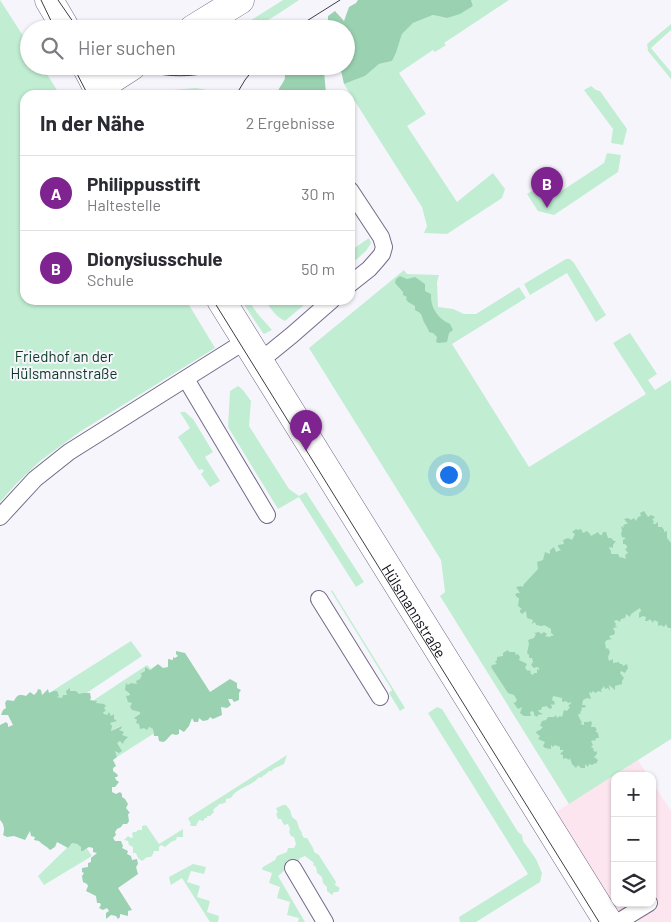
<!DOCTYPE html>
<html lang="de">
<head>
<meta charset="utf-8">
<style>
	:root { --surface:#fff; --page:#f7f7f7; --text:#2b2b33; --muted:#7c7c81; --line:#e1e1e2; --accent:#7f2390 }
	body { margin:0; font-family:Barlow,sans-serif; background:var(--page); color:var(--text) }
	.controls { position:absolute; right:15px; bottom:15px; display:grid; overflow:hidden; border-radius:10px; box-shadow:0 1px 4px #0004 }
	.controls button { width:45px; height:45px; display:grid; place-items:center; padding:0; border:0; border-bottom:1px solid var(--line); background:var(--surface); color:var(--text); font:25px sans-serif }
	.you { position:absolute; left:448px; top:474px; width:18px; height:18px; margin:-12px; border:4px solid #fff; border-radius:50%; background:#1a73e8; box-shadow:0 0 0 8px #1a73e833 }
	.badge { display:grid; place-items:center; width:32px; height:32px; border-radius:50%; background:var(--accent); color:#fff; font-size:16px; font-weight:700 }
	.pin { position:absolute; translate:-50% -41px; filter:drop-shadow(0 1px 2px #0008) }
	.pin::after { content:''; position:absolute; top:26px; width:18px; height:15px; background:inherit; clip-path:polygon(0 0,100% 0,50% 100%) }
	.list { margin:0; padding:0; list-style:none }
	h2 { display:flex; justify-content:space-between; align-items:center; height:65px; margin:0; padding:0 20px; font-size:21px }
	h2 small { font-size:16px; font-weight:400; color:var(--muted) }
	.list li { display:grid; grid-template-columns:32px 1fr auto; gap:15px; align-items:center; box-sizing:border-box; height:75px; padding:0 20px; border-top:1px solid var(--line) }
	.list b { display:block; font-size:19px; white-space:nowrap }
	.list p { margin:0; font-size:16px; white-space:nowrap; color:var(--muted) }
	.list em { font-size:16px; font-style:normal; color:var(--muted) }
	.icon { flex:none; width:28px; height:28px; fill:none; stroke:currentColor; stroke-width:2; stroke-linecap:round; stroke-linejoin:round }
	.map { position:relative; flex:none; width:671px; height:922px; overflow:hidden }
	.search { position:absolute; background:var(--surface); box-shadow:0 1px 4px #0004; left:20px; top:20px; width:335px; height:55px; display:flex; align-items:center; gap:12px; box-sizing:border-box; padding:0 18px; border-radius:28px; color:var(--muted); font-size:19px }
	.panel { position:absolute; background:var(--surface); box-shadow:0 1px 4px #0004; left:20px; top:90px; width:335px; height:215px; border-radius:15px }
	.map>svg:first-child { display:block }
	.commercial { fill:#fde5f0 }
	.green { fill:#c1eed3 }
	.forest { fill:#9ad1b1 }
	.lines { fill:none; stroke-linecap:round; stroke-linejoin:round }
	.lane-casing { stroke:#726b88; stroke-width:18 }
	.street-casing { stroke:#726b88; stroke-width:29 }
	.lane { stroke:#fff; stroke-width:16 }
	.street { stroke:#fff; stroke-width:28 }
	.tram { stroke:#3e3c46; stroke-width:1 }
	.labels { text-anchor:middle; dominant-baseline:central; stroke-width:4; stroke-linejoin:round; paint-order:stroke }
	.park-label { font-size:15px; fill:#0a3822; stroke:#f7f5fc }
	.street-label { font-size:15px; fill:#0e0b16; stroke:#f7f5fc }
</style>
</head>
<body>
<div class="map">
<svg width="671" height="922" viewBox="0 0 671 922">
	<rect width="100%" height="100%" fill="#f7f5fc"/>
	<!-- commercial -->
	<path class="commercial" d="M638,760L648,776H615V903H652V782L671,811V922H608L545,819Z"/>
	<!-- green -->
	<g class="green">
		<path d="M0,0L29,45V66H42L60,95H25V300H186L215,348L81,431L40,461L17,483L0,502Z"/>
		<path d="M283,0H299L278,14L253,29H237Z"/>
		<path d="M471,0H509L444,43L446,45L435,52L433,50L399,73L426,114L407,126L457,202L493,173L505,189L502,198L447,234L424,233L427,226L422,207L344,84L365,76L379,64L392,61L396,53L402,34L413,23L433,15L447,18L473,6Z"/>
		<path d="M671,24V30L651,48L671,72V79L648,51L647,44Z"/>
		<path d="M591,86L596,90L600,91L627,129L623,145L611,143L613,129L584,90Z"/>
		<path d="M196,88L227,94V95H167L173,90Z"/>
		<path d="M607,153L621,155L618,172L554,215L538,211L527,194L542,185L551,198L604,163Z"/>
		<path d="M369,238L371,243L366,251L350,265V251Z"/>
		<path d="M566,259H570L574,263L606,315L596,322L567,273L530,295L524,284Z"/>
		<path d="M404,270L407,274L439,275L437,282L438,307L453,309L464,314H476L519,287L526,298L452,344L529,467L646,394L613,343L630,333L657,374L648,380L655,390L671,380V739L569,804L440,596L445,592L441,560L309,348Z"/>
		<path d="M241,300H248L257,313L272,330L264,334L263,333Z"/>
		<path d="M265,300H310L285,321C276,317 270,308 265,300Z"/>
		<path d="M238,386L243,390L251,401L249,426L289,489L299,496L306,492L364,582L356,587L299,497L278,509L228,427L230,391Z"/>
		<path d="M180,412H185L193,419L213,452L205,457L220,481L210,487L201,474L204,471L202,469L199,470L178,437L190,428Z"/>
		<path d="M332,590L405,708L400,711L389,693L392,690L331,591Z"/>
		<path d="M131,641L142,656L85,694H79L70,691L66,696L63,695V698C58,698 55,696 52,693H49Z"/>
		<path d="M147,665L151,669L145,671L137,684H133L128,692L132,703L131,706L140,711V714L135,719L137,720L139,724L154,729L153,734L117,757L115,751L119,748L116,743L120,741L121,736L119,730L121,726L111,731L110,723L114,719V715L111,717L104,715L103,712L94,700Z"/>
		<path d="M437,707L442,709L518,832L522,835L523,841L536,859L542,873L540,882L476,922H460L459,917L528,874L428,713Z"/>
		<path d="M287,755L284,764L273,769L272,771H269C266,775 263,775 261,778L259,777C252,787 237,787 231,798L226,799V802L222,804H219L218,806L216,807L213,810L214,812L210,816H207V818H205L203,821L199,820L196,826H192L189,825L191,824L188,818Z"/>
		<path d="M283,805H286L290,810L292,817L297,821L299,828L302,833V835L304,838H307L313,848L314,852L319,855C324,864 330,872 336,882L335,885L340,888L338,892H334L332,895L327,891V887L323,883L322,877L317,873L316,867L313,865L314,863L305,856L300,858L298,862L285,867L284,871L278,876L305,922H298L299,918L287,915L290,902L277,898L280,887L269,883L272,873L263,870L262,869L263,867L275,860L277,856L287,852L288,848H294L296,844L294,837L291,836L289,832L290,829L288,824L284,825L281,819H278L276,813H278L276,808Z"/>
		<path d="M146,825L159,844L183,829V837H177L176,840L171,842L165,847L161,845L159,847V851H154L153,854L151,857H147L142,861L138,858L136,853H133V847L129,845L128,841L124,840L128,836L131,838L133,837L132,834L133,832H136L138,830H142V826Z"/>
		<path d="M72,843L77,844L82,847L81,850L83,851L87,849L92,856L44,885L38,876Z"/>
		<path d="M193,864L206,867L204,874L191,871L187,882L200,886L197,897L210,901L207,912L219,916L218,922H210L182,878L171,885L170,882L169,877Z"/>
	</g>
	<!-- forest -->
	<g class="forest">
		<path d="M358,0H471L473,6L460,14L447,18L433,15L413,23L402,34L396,53L392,61L379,64L365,76L344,84L340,66H346V29H329L328,20V16L335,11L344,21L349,7L356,3Z"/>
		<path d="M286,66H322C326,76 324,85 327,95H272V90L278,91C280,86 284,82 285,78C285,73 284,70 286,66Z"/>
		<path d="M400,276L407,279L415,277L425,284V291L431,294C430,307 438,319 450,324L453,330L449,333L447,342L439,343L436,342L437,337L433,333L429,332C428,328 426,326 424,322C421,315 423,314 415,310V306L408,302L406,299L407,297L403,295V292L395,283L396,279Z"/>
		<path d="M644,511L648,517L651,515L655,517L652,520L654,521L653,524H655L658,522V527H662L664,530V532L667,531V538L671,543V628H668L666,624L664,627L661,625L658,626V622L654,620L653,623L650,619L648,621H645L646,617L643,616L639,618V613L641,611L640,608L631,614L630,617L626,614L625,618L621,619L620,622L617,620L614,621L616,624L615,626L618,627L613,628L616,634L615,632L614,635H611L609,637L612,639L607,640L605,642L606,649L608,648L610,652L608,657L609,661L613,659V663L619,662L620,664H622L623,666L627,664L628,668L625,673L621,671L620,673L624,678L622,681V684L615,686V690L609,685L610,691L608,688L605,689L604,686L601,690L602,692L598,691L596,693L592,691V693L589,692L591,699L587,698L583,700L582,705H585L586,707L581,708L582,710L580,712L581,713L578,715L582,723L580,724L584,725V722H588L591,721L592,723L591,727H595L597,730L595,731L598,733L599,738H596L595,741L594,740L591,741L593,745L591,747L594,749L593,750L595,752L597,751V754L594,757L598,760L596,764L595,763L592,765L589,764L588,767L585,764V768H581L578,765L576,768L572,764L570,758L569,760L566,758L563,759V755L560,754L564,750H560V747L555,745L553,747L551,745V749L545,748L543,746L545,742L538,739L540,736L536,733L537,731L540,730L543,727L540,726L542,721L546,720L548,717H554L556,715L557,718L560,716L562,717L564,710L567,711L570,707L568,706L572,702L568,703L566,701L563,702L562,701V698L553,696L552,700L555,702L554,705L551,704L552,707L551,709L548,708L547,706L542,707L541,710H538L539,712L543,714L538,715L537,717L534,715V713L533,711L530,712L531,716H524L520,713L522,707L518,709L513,702L515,703L517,700L514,695L508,693L491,667L492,665L497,664L495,662L497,660V657L503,656V653L508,650L509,652H515L516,655L518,654L520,657L519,660L527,664L525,668L528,671L530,670L531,674L533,675L534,673H537V669L539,670V668L537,667L534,668L531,665L533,662L532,658H529V655L527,653L529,644L528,640L534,638L536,634L534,633L539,632L541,634L544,632L547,634L545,636L549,637L554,635L551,633V629L544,625L542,626L536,625L535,622L532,624L533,620L527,618L526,611L522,614L520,612V610L522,609L518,606L519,598H518L515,595L517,593H520L516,587L521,586L523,587L524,584L538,569L537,562L543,560L545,552L550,554V550L554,547L556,552L561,550L558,547V545L564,544L563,540L568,538L572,540L575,534L572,532L576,529L578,530L581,529L583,533L587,531L590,534L591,536L598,532L600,535H602L603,532H606L608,538H611L614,541H616L613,545V548L610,547L609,548L611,551V554H618L620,558L621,557L626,559L625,555L628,553L625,549L627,548V546L625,544H623V540L626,538L622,537L621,534L622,531L621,526L624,528L623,526L625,524H628L624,519L628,518L631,520L634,518L636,521L638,517L641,516L640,513Z"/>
		<path d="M176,651L185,653L210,692L230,679L237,683V688L241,690L239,693V700L234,702L232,699H228L231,705L227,708L221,707L222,715L213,719L210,717L208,720L203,721L199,718L198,722H194L192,718L189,726L184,732L179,729V734L176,735L172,734C168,737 167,741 163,742L159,741L158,736H154L153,729L149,727L147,730L144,728L140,729L139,724L136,723L137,720L134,718L140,714V712L132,710L130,707L132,703L128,702L126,696L130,695L128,692L125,690L126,683L128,685L131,683L137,684L136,681L140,679L142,675L140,674L145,671V667L150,670L158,664L163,668L168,667V659L173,660V657L175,658L178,656L176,654Z"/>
		<path d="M70,688V691H76L79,694L83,693H90L91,698L90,700L97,701L96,703L104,704L106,706L104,708L106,711L103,712L104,714L107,715L109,712L111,716L114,714V719L117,721L110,723L112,726L111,731L122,726L121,729L119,730L124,732L122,735L128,737L124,741L123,744L120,741L117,743L122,751L119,753L115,751L117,757L113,760L116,766L113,768V771L118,775L117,777H115L116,780L119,782L115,787H112V792L116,794L120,792L122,794V797L125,799L128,804L126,808L130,813L128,814L129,821L127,824H123L121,827L117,829L115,832L116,835L113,838L115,841H121L123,846L122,848L128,851L127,854L131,856L132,860L137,859L138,864L136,867L138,874L118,888L132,910L128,911V916L120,914V917L118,919L116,916L111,915L106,919V913L109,911L107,908L103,910L99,908L101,905L100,903H97L96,896L86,891L88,886L87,884L83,882L82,876L84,873L82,872V868L88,867V863L91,862V858L97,853L93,852V848L89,847L83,851H81V847L77,844L72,843L68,848L57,842L55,847L50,850C47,846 42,845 39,841L34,840L35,837L31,836L30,831L25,840L14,836L7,837L3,835C5,829 4,824 0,820V725L6,722L8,724V727L13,725L8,715H1L3,710L6,708L5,703L7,700L14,701C17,695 19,694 26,696L30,692L34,695L37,692L38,689L41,690L42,695L48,689L49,693L54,691H57L59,696L57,697L62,698L63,695H67L66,691Z"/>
	</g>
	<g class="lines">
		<defs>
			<g id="lane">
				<path d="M350,190L381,237L384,247L382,254L377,260L369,269L350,284"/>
				<path d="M260,361L292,335L332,300"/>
				<path d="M186,379L267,515"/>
				<path d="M0,517L35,479L69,452L247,340"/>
				<path d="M319,599L380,697"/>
				<path d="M293,868L325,922"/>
				<path d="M618,922L649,903"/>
			</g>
			<g id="street">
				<path d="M49,0L66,29"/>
				<path d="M193,29L240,0"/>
				<path d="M86,66L101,95"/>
				<path d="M98,88L132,66"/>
				<path id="s1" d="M221,300L608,922"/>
			</g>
		</defs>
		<!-- lane casing -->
		<use href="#lane" class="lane-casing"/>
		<!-- street casing -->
		<use href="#street" class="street-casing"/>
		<!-- lane -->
		<use href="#lane" class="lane"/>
		<!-- street -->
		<use href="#street" class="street"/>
		<!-- tram -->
		<g class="tram">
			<path d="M41,0L55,29"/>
			<path d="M58,0L78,29"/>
			<path d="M294,29L340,0"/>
			<path d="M73,66L88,95"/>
			<path d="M129,66C163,79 197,79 231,66"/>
			<path d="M236,95L245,80L256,66"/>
			<path d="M213,300L599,922"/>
		</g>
	</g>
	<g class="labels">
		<!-- park labels -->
		<g class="park-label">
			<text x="64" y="356">Friedhof an der<tspan x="64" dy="17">Hülsmannstraße</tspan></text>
		</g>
		<!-- street labels -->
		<g class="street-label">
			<text stroke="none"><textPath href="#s1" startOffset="366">Hülsmannstraße</textPath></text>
		</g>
	</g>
</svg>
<div class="controls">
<button>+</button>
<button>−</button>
<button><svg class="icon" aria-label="layers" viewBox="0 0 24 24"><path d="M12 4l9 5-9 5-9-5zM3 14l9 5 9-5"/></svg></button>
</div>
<div class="you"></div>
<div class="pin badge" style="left:306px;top:451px">A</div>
<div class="pin badge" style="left:547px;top:208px">B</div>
<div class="search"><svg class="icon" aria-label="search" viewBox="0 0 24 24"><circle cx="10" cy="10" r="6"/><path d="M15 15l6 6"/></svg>Hier suchen</div>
<section class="panel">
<h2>In der Nähe<small>2 Ergebnisse</small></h2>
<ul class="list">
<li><span class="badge">A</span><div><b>Philippusstift</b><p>Haltestelle</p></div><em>30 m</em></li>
<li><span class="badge">B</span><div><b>Dionysiusschule</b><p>Schule</p></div><em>50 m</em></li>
</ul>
</section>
</div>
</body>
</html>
